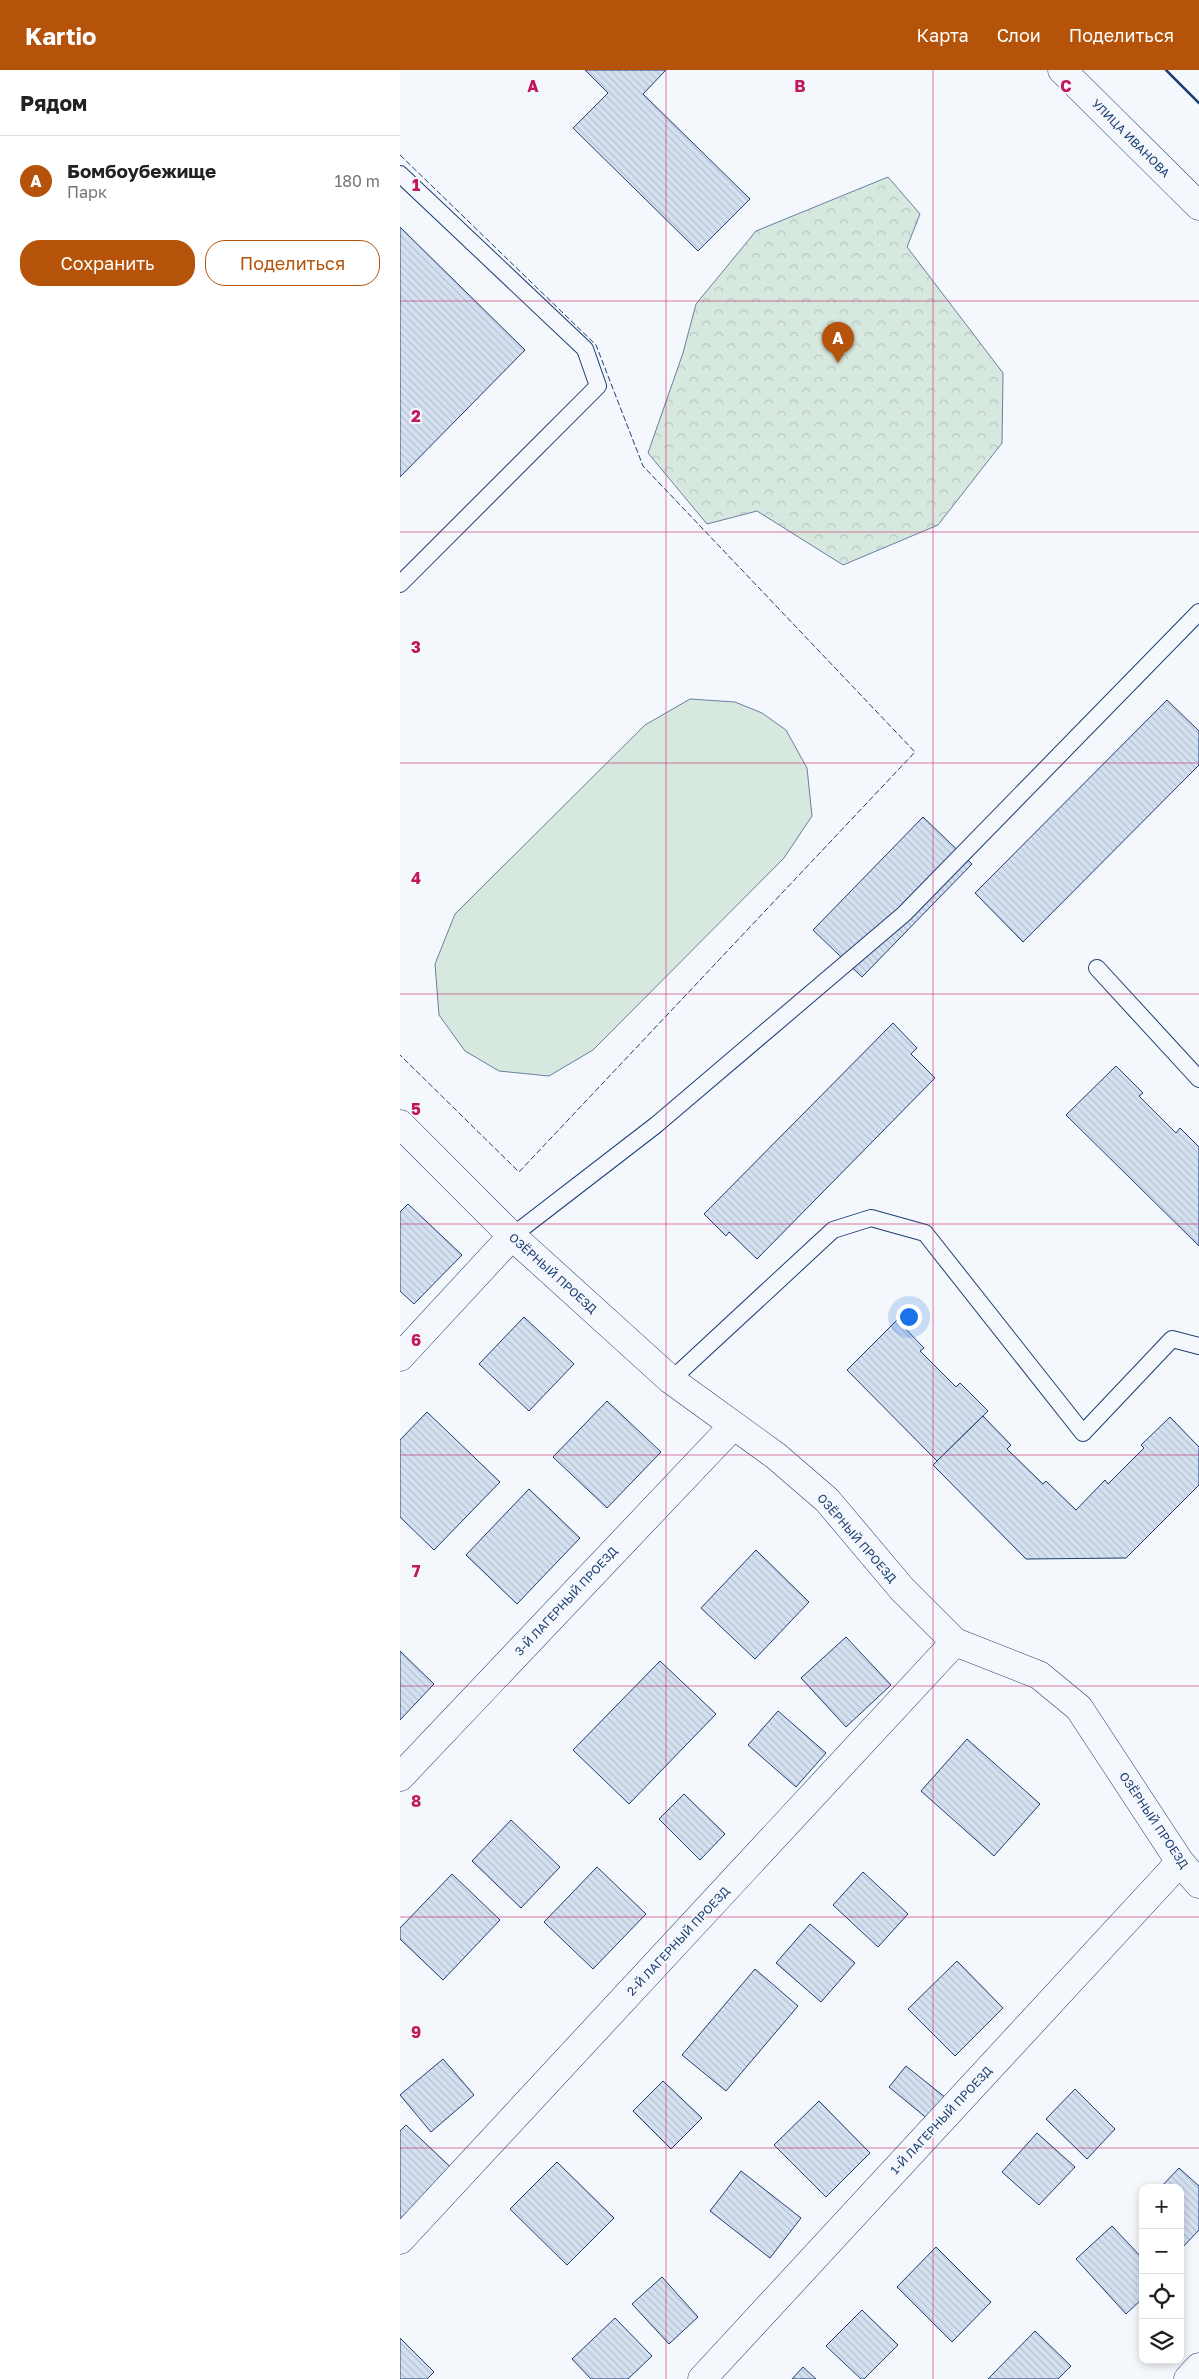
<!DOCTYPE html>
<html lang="ru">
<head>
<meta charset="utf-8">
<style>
	:root { --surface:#fff; --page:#f2f2f2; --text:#222; --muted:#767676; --line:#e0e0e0; --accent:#b45309 }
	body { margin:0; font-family:"Golos Text",sans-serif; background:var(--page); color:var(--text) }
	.controls { position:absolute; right:15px; bottom:15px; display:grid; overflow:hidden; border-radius:10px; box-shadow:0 2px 8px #0003 }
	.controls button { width:45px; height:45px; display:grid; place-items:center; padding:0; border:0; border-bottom:1px solid var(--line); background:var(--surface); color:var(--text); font:25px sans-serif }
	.you { position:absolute; left:508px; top:1246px; width:18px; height:18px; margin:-12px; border:4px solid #fff; border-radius:50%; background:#1a73e8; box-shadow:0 0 0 8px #1a73e833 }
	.badge { display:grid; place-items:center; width:32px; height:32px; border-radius:50%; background:var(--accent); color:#fff; font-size:16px; font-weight:700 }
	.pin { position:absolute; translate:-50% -41px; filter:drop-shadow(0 1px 2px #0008) }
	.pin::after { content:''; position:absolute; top:26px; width:18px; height:15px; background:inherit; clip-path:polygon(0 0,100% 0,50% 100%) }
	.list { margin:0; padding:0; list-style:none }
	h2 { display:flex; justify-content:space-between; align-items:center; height:65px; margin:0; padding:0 20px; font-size:21px }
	h2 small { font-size:16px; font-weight:400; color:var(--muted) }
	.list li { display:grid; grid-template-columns:32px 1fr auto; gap:15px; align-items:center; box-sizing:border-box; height:90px; padding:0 20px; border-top:1px solid var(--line) }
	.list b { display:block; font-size:19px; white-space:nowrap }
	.list p { margin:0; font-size:16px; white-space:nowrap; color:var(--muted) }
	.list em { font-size:16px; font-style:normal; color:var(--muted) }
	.actions { display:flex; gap:10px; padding:15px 20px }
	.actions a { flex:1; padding:11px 0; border:1px solid var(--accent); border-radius:20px; text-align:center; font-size:18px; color:var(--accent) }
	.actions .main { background:var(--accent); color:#fff }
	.icon { flex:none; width:28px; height:28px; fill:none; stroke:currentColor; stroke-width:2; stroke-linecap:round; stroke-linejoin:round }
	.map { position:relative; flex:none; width:799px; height:2309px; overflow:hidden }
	header { display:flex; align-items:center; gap:30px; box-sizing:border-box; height:70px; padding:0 25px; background:var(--accent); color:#fff }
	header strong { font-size:24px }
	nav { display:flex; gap:28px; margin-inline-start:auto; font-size:18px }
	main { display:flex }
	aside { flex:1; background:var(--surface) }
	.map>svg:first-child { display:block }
	.grass { fill:#d7e8df; stroke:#687fa3 }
	.park { fill:url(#park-crowns); stroke:#687fa3 }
	.building { fill:url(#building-back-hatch); stroke:#1d3f73 }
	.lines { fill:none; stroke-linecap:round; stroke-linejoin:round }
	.service-casing { stroke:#1d3f73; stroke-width:18 }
	.minor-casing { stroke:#1d3f73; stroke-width:29 }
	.tertiary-casing { stroke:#1d3f73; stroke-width:29 }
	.service { stroke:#f4f7fb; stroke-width:16 }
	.minor { stroke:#f4f7fb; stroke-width:28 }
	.tertiary { stroke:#f4f7fb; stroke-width:28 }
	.fence { stroke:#1d3f73; stroke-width:1; stroke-dasharray:6 2.5; stroke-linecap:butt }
	.wall { stroke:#1d3f73; stroke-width:2.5 }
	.grid { fill:none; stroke:#c2185b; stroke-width:1; stroke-opacity:0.55 }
	.labels { text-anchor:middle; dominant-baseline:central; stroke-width:4; stroke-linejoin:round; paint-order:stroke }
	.street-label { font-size:12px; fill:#1d3f73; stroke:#f4f7fb }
	.grid-label { font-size:16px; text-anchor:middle; font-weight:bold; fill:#c2185b; stroke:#f4f7fb; stroke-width:4; stroke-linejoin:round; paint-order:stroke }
</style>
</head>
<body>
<header>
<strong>Kartio</strong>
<nav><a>Карта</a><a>Слои</a><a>Поделиться</a></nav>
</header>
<main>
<aside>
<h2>Рядом<small></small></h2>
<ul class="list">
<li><span class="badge">A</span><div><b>Бомбоубежище</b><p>Парк</p></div><em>180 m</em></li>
</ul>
<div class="actions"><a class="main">Сохранить</a><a>Поделиться</a></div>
</aside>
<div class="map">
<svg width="799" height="2309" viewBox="0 0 799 2309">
	<defs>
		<pattern id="park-crowns" width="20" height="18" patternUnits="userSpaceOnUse" patternTransform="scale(1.25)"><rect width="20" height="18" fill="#d7e8df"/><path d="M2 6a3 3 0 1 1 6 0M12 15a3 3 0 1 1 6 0" fill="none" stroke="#b8c8c3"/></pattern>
		<pattern id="building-back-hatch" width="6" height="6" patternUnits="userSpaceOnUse" patternTransform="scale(1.25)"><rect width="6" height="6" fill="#d5e0f0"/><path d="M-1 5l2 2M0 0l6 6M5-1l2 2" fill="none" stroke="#b6c1d1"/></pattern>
	</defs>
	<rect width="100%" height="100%" fill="#f4f7fb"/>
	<!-- grass -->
	<path class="grass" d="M290,629L335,632L362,643L386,660L407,698L412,746L384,788L193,980L149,1006L99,1001L65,981L39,945L35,894L55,844L245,655Z"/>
	<!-- park -->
	<path class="park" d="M488,107L520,144L507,177L603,303L602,373L538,455L443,495L357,441L307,454L248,383L283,283L296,234L356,161Z"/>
	<!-- building -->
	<g class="building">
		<path d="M185,0H266L243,24L350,129L298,181L173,58L208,23Z"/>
		<path d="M0,157L125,280L0,407Z"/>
		<path d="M767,630L799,661V695L623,872L575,823Z"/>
		<path d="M523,747L572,794L462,907L413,860Z"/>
		<path d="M493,953L517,978L511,984L535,1008L357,1189L329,1162L326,1166L304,1144Z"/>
		<path d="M716,996L743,1023L739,1026L776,1063L780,1058L799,1077V1176L666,1045Z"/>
		<path d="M8,1134L62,1185L14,1234L0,1221V1142Z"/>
		<path d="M124,1247L174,1294L129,1341L79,1294Z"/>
		<path d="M497,1250L524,1278L520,1281L556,1317L560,1313L588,1341L537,1391L447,1300Z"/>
		<path d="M207,1331L261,1382L207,1438L153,1387Z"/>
		<path d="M27,1342L100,1412L34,1480L0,1447V1370Z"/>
		<path d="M583,1346L611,1375L607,1379L643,1414L646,1411L676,1440L705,1410L708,1414L744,1378L741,1375L770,1347L799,1377V1415L726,1488L626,1489L533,1395Z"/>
		<path d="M129,1419L180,1468L117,1534L66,1485Z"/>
		<path d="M356,1480L409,1532L355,1589L301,1538Z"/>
		<path d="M446,1567L491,1615L446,1657L401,1608Z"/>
		<path d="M0,1581L34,1614L0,1650Z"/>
		<path d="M260,1591L316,1644L229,1734L173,1680Z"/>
		<path d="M378,1641L426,1683L396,1717L348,1675Z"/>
		<path d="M567,1669L640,1734L594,1786L521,1721Z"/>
		<path d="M284,1724L325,1764L300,1790L259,1749Z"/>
		<path d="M111,1750L160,1797L121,1838L72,1791Z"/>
		<path d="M197,1797L246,1844L193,1899L144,1852Z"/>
		<path d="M463,1802L508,1844L478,1877L433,1835Z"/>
		<path d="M52,1804L100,1850L43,1910L0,1869V1858Z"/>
		<path d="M410,1854L455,1893L421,1932L376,1893Z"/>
		<path d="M557,1891L603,1938L555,1986L508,1939Z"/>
		<path d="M355,1899L398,1936L326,2021L282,1985Z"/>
		<path d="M43,1989L74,2025L31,2062L0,2025Z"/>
		<path d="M506,1996L546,2028L529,2050L489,2017Z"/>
		<path d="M263,2011L302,2048L271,2079L233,2041Z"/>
		<path d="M675,2019L715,2059L687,2089L646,2049Z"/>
		<path d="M419,2031L470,2083L426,2127L374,2075Z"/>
		<path d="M6,2055L60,2106L0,2150V2061Z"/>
		<path d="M637,2063L675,2097L639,2135L602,2102Z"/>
		<path d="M157,2092L214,2148L167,2195L110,2139Z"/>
		<path d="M779,2098L799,2116V2160L780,2180V2118H760Z"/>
		<path d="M341,2101L401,2148L370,2188L310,2141Z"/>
		<path d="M712,2156L743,2189V2228L726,2244L676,2189Z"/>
		<path d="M536,2177L591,2232L552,2272L497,2217Z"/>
		<path d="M262,2207L298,2247L269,2274L232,2234Z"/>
		<path d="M462,2240L498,2275L464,2309H461L426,2276Z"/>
		<path d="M215,2248L252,2286L228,2309H191L172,2289Z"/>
		<path d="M635,2261L671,2296L658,2309H588Z"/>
		<path d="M0,2268L34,2302L27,2309H0Z"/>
		<path d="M403,2297L416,2309H392Z"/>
	</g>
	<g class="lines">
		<defs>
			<g id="service">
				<path d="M0,104L185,279L198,316L0,514"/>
				<path d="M697,898L799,1009"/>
				<path d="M112,1166L256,1055L504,844L799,542"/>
				<path d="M271,1310L433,1160L471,1148L525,1163L683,1363L772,1269L799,1276"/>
			</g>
			<g id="minor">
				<path d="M0,1054L112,1166L271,1310L376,1386L427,1430L502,1519L555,1572L639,1605L679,1638L780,1792L799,1814"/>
				<path d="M0,1287L112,1166"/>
				<path d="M0,1707L333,1356"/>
				<path d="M0,2170L555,1572"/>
				<path d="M302,2309L780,1792"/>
				<path d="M788,2309L799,2297"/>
			</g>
			<path id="tertiary" d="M662,0L799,136"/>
		</defs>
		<!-- service casing -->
		<use href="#service" class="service-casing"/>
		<!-- minor casing -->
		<use href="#minor" class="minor-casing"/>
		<!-- tertiary casing -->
		<use href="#tertiary" class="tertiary-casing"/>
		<!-- service -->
		<use href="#service" class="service"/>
		<!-- minor -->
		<use href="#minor" class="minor"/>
		<!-- tertiary -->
		<use href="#tertiary" class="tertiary"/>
		<!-- fence -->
		<path class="fence" d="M0,85L196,275L243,396L515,682L119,1102L0,985"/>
		<!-- wall -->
		<path class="wall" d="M766,0L799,33"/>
	</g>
	<!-- grid -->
	<path class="grid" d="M266,0V2309M533,0V2309M0,231H799M0,462H799M0,693H799M0,924H799M0,1154H799M0,1385H799M0,1616H799M0,1847H799M0,2078H799"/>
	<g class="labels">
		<!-- street labels -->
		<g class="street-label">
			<text transform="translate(731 68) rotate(45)">УЛИЦА ИВАНОВА</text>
			<text transform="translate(153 1203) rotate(42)">ОЗЁРНЫЙ ПРОЕЗД</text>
			<text transform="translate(457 1468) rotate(49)">ОЗЁРНЫЙ ПРОЕЗД</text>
			<text transform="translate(166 1531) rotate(-47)">3-Й ЛАГЕРНЫЙ ПРОЕЗД</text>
			<text transform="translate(754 1750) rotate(56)">ОЗЁРНЫЙ ПРОЕЗД</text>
			<text transform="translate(278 1871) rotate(-47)">2-Й ЛАГЕРНЫЙ ПРОЕЗД</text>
			<text transform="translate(541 2050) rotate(-47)">1-Й ЛАГЕРНЫЙ ПРОЕЗД</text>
		</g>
	</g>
	<g class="grid-label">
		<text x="133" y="22">A</text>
		<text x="400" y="22">B</text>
		<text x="666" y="22">C</text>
		<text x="16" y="121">1</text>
		<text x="16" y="352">2</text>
		<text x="16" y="583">3</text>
		<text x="16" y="814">4</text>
		<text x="16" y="1045">5</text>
		<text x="16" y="1276">6</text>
		<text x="16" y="1507">7</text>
		<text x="16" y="1737">8</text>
		<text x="16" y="1968">9</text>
	</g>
</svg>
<div class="controls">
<button>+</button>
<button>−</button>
<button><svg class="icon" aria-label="locate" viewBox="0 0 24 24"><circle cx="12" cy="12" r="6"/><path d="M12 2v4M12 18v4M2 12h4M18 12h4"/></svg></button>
<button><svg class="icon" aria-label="layers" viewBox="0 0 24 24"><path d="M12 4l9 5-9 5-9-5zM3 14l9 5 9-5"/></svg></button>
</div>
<div class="you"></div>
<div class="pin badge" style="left:438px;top:293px">A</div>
</div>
</main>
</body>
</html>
